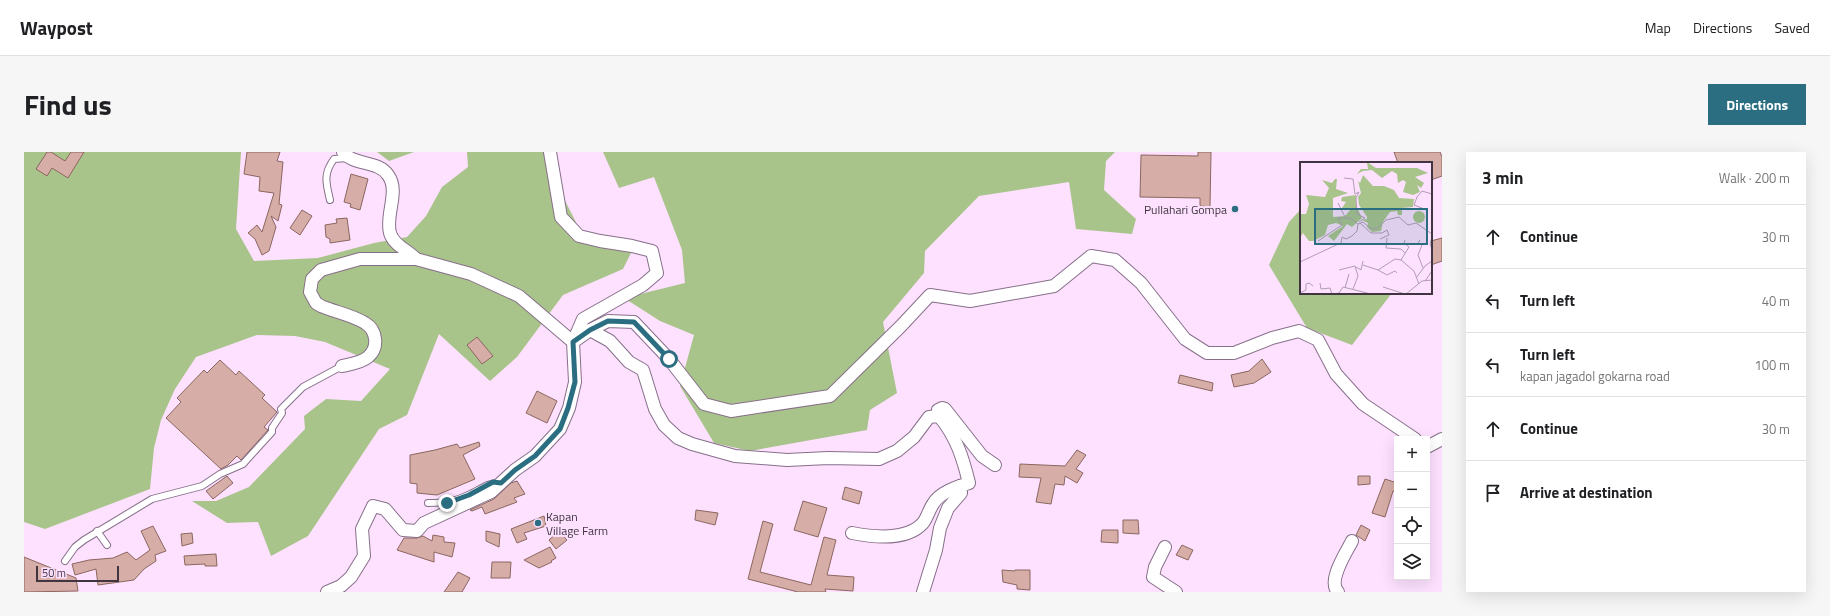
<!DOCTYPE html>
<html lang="en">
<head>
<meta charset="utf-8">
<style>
	:root { --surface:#fff; --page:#f6f6f6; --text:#202124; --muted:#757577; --line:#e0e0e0; --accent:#2c6e81 }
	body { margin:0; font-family:"Titillium Web",sans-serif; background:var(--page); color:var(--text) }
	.controls { position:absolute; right:12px; bottom:12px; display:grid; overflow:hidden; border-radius:0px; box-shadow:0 4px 16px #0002 }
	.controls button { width:36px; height:36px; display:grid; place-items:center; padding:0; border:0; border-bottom:1px solid var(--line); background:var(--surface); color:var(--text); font:20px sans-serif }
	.scale { position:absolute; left:12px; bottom:10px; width:83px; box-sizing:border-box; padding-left:4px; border:2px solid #403541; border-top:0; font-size:11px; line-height:14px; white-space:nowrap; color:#403541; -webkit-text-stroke:3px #fde1ff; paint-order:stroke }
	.stop { position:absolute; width:12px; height:12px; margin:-9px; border:3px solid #2c6e81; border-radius:50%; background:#fff }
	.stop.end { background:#2c6e81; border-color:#fff; box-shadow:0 1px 4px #0008 }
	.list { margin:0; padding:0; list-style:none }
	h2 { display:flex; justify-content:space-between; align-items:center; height:52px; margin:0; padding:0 16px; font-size:17px }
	h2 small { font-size:13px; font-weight:400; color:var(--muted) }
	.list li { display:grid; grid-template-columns:26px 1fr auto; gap:12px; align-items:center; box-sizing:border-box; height:64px; padding:0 16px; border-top:1px solid var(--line) }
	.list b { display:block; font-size:15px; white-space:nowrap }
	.list p { margin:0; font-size:13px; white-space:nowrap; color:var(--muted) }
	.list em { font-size:13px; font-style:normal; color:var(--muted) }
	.icon { flex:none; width:22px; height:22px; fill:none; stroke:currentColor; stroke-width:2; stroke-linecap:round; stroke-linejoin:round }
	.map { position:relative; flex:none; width:1418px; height:440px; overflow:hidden; border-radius:0px }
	header { display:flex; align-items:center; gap:24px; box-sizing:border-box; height:56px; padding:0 20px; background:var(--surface); border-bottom:1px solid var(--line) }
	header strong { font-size:19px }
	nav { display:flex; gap:22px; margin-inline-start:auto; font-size:14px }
	.intro { display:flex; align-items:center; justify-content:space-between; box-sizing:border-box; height:96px; padding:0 24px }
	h1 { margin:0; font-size:28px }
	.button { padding:10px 18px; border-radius:0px; background:var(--accent); color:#fff; font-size:14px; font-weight:700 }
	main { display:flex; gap:24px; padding:0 24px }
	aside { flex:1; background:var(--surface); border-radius:0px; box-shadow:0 4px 16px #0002 }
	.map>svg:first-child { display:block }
	.green { fill:#a9c48b }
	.building { fill:#d7ada7; stroke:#8b6660 }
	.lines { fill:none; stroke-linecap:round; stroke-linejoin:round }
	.service-casing { stroke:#876f8a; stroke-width:8 }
	.minor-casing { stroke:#876f8a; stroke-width:14 }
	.service { stroke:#fff; stroke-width:6 }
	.minor { stroke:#fff; stroke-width:12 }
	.route { stroke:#2c6e81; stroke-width:5 }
	.poi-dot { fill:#2c6e81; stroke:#fde1ff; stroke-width:1.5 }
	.labels { text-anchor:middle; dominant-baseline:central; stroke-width:4; stroke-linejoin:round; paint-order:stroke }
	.poi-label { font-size:12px; fill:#403541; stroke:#fde1ff; text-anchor:end }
	.inset-road { fill:none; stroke:#b19cb3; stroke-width:1 }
	.view { fill:#2c6e81; fill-opacity:0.15; stroke:#2c6e81; stroke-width:2 }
	.inset-edge { fill:none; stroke:#403541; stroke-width:2 }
</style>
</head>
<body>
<header>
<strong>Waypost</strong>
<nav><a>Map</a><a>Directions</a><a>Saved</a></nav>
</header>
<div class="intro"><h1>Find us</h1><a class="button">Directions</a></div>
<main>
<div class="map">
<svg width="1418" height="440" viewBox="0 0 1418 440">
	<rect width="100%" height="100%" fill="#fde1ff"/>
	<!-- green -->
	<g class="green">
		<path d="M0,0H217L212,77L230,109L294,106L350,91L383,85L402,64L418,35L444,15L443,0H528L535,37L558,82L608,99L599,117L539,143L493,205L466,229L415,182L383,263L355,277L284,384L247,404L234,370L203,371L168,349H192L225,335L281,277L280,264L302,247L337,249L366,217L301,190L271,184L233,183L172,205L151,237L137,268L130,296L126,337L21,377L0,370Z"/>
		<path d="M353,0H390L365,9Z"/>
		<path d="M579,0H1091L1082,9L1080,38L1112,67L1108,82L1052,77L1045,30L955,44L901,99L900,121L859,170L873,241L846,258L843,278L726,299L690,291L656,234L670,183L636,169L600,146L661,131L658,98L630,25L595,36Z"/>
		<path d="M1277,57V141H1368L1328,193L1283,176L1245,113L1265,70Z"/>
	</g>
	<!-- building -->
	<g class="building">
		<path d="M23,0H27L41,9L47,0H60L44,26L28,16L23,24L12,17Z"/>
		<path d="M223,0H256L253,9L259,10L255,52L258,53L254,69L247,64L252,75L245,99L238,103L231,87L224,81L233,73L238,80L250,41L235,39L236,25L220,22Z"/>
		<path d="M1174,0H1187L1186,55L1176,54V46L1116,45L1117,3L1174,4Z"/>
		<path d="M1370,0H1416L1418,5V24L1407,28V11H1374Z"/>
		<path d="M327,22L344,27L336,58L326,55L327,52L320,50Z"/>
		<path d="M278,58L288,64L276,83L266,76Z"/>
		<path d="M323,66L326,88L306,91V87L302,85L301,73L313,71L312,67Z"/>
		<path d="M1418,86V109L1407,113V89Z"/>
		<path d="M453,185L469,204L458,212L443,193Z"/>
		<path d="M1238,207L1247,220L1230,231L1210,235L1207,223L1225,219Z"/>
		<path d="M196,208L212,223L215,219L241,243L238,246L253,260L240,275L244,278L217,308L213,304L204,313L197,317L142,266L157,250L153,246L180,218L183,221Z"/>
		<path d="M1156,223L1189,231L1188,239L1154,231Z"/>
		<path d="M513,239L533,249L523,271L502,261Z"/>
		<path d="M455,290L456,294L439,303L451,327L413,343L393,341V332L386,331V303L411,298L433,292L436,296Z"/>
		<path d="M1053,298L1062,303L1052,317L1059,321L1053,331L1041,324L1040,333L1031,332L1027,352L1012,350L1017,326L995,325L996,312L1041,314Z"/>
		<path d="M203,324L209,331L189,347L182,339Z"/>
		<path d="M1334,324H1346V332L1334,333Z"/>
		<path d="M1361,327L1373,331V340L1369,339L1361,365L1348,361Z"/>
		<path d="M493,329L501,342L490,346L493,350L461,362L458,355L448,359L446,358L470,347L487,331Z"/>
		<path d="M821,335L838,340L835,352L818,347Z"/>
		<path d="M779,349L803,356L794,385L770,378Z"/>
		<path d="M672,358L694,361L691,373L671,368Z"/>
		<path d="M520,364L522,374L500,381L503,387L493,391L487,377Z"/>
		<path d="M1099,368H1114L1115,382L1099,381Z"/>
		<path d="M739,369L749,372L736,420L787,433L800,385L812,388L803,423L830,425L829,439L801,437L802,440H774L724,427Z"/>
		<path d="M1337,373L1346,378L1341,389L1332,383Z"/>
		<path d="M129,374L142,399L131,403L132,409L120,417L110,428L74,433L72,417L51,423L48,412L65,408L89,406L103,400L112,408L126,398L117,379Z"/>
		<path d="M1078,378H1094V391L1077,390Z"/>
		<path d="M462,379L476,382L475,395L462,389Z"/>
		<path d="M535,379L543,388L532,397L525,388Z"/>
		<path d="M168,381L169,391L158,394L157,382Z"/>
		<path d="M409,383L420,385V390L431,391L428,405L410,400V410L373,398L380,386H393L399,384L408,389Z"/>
		<path d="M1158,393L1169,398L1164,408L1152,403Z"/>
		<path d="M526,395L532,406L527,409L528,410L515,416L500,408Z"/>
		<path d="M192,402L193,414H181V412L161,413L160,404Z"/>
		<path d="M0,405L52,426L54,439L0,440Z"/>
		<path d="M468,410H487L486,426H467Z"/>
		<path d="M978,418L991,419V418H1006V438L993,437V433L979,430Z"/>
		<path d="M434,420L446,426L438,440H420Z"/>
	</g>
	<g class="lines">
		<defs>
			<g id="service">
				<path d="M306,48C302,31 299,22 310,7L324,6"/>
				<path d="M404,351C420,351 429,350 444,343C455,339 463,330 476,331"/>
				<path d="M73,379L83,393"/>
				<path d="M41,409L51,395L60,388L128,347L178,334L196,322L219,312L248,280V276L258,261L257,257L279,235L318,214"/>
			</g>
			<g id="minor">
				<path d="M319,0C330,14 354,8 364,23C376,39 361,63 366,81C370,94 384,98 392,107"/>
				<path d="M566,178L586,189L605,210L619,218L631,257L640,273L654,286L668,292L711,304L763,308L804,306L855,307L873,299L890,285L905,265L915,264C932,284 939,306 945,331C933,335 916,340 909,352C905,358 903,366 899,371C883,389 848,385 828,381"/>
				<path d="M549,190L566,178L584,169L610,170L645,207L680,252L707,259L806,244L877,174L906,143L946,149L1030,134L1067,104L1091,108L1117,131L1161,187L1183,201H1210L1248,186L1275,179L1294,188L1312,222L1339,252L1391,287"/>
				<path d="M318,214C326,212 337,211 344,205C355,196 353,178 341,171C328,163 311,160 297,154L292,151L286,140L288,127L297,118L336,107H392L447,122L495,144L549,190"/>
				<path d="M915,264L914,258L918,256L921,257L958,304L971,313"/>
				<path d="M1403,295L1418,287"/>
				<path d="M1141,395L1131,415L1129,425L1152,440"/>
				<path d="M303,440L317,434L327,425L340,404L338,377L349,354L361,357L379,378L393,379L400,371L467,340L491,318L511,304L536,277L545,256L551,230L549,190L559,167L619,133L633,121L628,99L608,94L576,89L555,84L537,65L526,0"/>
				<path d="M899,440L912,398L916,376L924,356L937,341L936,334"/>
				<path d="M1314,440C1303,429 1322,401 1328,389"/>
			</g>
		</defs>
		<!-- service casing -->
		<use href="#service" class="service-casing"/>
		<!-- minor casing -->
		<use href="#minor" class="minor-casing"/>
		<!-- service -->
		<use href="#service" class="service"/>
		<!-- minor -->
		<use href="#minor" class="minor"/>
	</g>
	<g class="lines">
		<!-- route -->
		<path class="route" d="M423,351L445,343L469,330L477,331L491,318L511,304L536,277L544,256L551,230L549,190L566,178L584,169L610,170L645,207"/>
	</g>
	<!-- markers -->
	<g class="poi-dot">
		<circle cx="1211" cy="57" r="4"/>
		<circle cx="514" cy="371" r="4"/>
	</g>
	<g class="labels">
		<!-- poi labels -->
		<g class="poi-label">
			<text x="1203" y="57">Pullahari Gompa</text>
			<text x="522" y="364" text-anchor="start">Kapan<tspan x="522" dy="14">Village Farm</tspan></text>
		</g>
	</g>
	<!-- overview -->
	<g transform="translate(1276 10)">
		<rect width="132" height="132" fill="#fde1ff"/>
		<path d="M67,0L76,6H117L128,11L115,15L124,21L121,26L117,23L120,30L113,33L103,30L106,20L103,18L98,21L97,12L92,9L82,16L72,8L63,9L57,12L61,7H68ZM63,13L73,24H84L94,28L99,36L114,37L113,45L102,46V53H98L97,49L90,50L83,60L81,69L72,70L67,65L68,61L62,58L67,57V55L59,43L58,35L61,31L58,19L60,21ZM35,17H37L36,27L48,31L33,36V55L45,54L50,48L42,46L46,40L41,39L42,35L56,33V43L62,56L52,65L47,62L34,79L28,74L43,64L36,61L28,63L25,73L13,79H9L3,71L0,76V52H6L9,42L6,33L25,35L29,26L22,18L32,21ZM113 55a6 6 0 1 1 12 0a6 6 0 1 1-12 0Z" fill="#a9c48b"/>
		<path class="inset-road" d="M44,16L53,17L55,32L59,30L56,36L57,52L65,56L59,60M38,41L45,55M122,46L114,43L117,35L122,29L132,32M60,61L71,71H82L87,68L89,73L80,77M58,62L63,60L71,67L78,66L86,58L99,55L108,63L116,61L132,72M132,75L130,82L132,87M87,76L86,86L101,87L105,91M105,78L104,81L109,85L101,98L114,109L119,122M120,78L118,81L122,83L118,93L123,106M18,79L42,63L38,56H50L58,62M0,100L34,84L41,81L42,75L46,77L52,74L57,69L58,62M63,103L78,108L95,97L101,98M56,105L61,108L63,99M39,108L55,104L58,114L53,127M78,108L87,113L95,109L97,111M116,116L125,104L132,99M125,119L132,109M20,121L21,127L30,126L32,132M83,125L105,132M45,126L49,112M0,131L6,128V122L9,121L13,124M33,132L39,131L43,125L71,132M106,132L122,119L132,118"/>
		<path class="view" d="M15,47H127V82H15Z"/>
		<rect width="132" height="132" class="inset-edge"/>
	</g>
</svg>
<div class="controls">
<button>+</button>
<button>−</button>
<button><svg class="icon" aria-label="locate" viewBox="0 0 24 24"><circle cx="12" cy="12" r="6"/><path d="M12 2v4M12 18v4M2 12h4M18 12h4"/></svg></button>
<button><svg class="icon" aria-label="layers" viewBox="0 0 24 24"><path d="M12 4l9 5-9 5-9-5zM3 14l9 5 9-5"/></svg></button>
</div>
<div class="scale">50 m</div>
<div class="stop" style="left:645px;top:207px"></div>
<div class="stop end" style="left:423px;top:351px"></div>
</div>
<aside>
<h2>3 min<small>Walk · 200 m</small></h2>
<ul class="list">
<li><svg class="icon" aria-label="ahead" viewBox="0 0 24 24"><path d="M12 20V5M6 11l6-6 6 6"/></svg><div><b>Continue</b></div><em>30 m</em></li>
<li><svg class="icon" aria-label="left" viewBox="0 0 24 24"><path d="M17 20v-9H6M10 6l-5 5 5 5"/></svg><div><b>Turn left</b></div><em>40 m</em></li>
<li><svg class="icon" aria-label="left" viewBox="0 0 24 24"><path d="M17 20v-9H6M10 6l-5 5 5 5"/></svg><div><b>Turn left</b><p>kapan jagadol gokarna road</p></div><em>100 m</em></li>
<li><svg class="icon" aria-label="ahead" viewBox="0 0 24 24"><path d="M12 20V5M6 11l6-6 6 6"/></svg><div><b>Continue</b></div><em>30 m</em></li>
<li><svg class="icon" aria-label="arrive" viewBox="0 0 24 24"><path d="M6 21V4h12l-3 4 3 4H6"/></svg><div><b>Arrive at destination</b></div></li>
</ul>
</aside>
</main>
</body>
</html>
